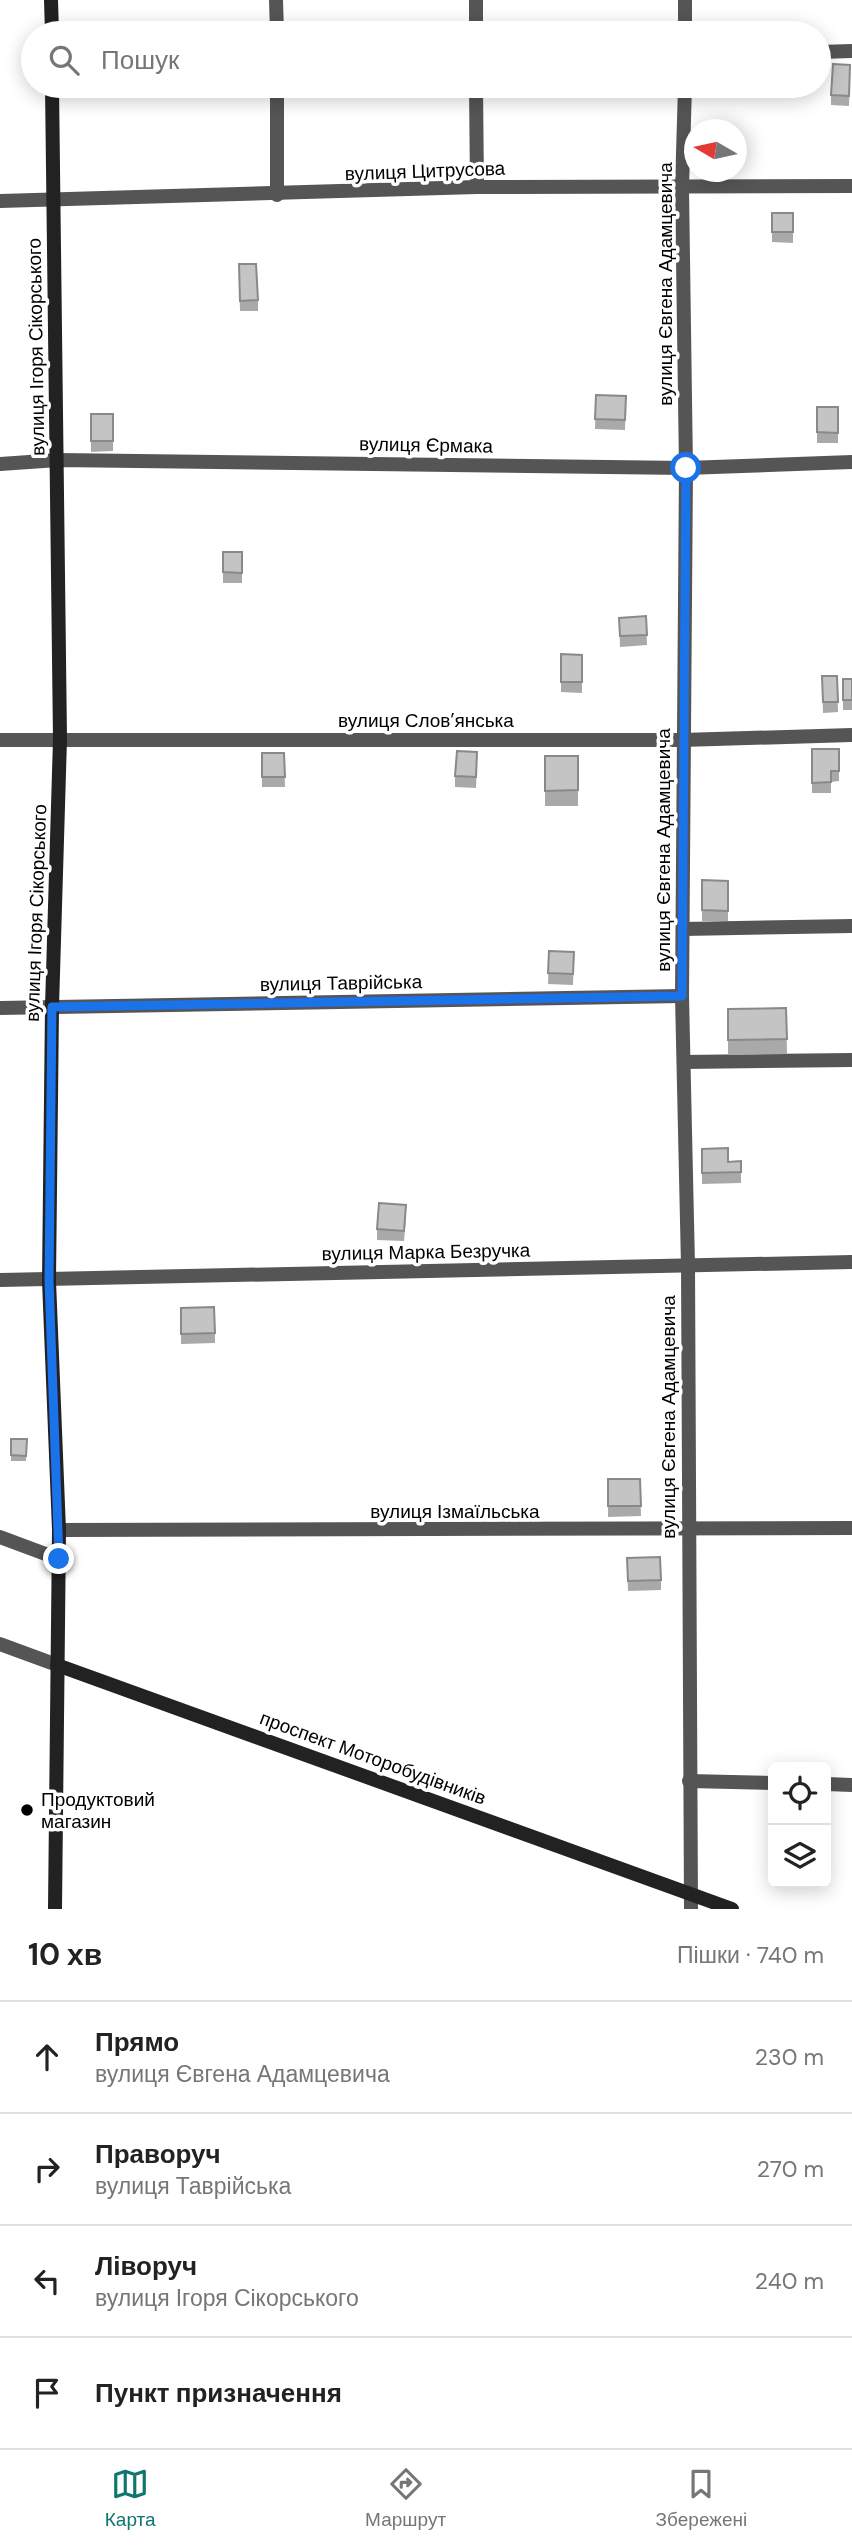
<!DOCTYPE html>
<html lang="uk">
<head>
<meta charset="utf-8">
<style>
	:root { --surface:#fff; --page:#f6f6f6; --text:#222; --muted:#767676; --line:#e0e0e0; --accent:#0f766e }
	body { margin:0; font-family:"DM Sans",sans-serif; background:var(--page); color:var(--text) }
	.controls { position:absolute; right:21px; bottom:21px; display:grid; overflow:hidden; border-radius:10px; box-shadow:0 4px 18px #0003 }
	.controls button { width:63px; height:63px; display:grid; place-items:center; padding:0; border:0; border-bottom:2px solid var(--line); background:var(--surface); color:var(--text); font:35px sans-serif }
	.compass { position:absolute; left:684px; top:119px; width:63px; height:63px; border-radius:50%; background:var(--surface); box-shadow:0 4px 18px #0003; rotate:279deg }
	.stop { position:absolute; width:21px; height:21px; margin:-16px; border:5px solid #1a73e8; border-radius:50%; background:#fff }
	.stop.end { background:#1a73e8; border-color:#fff; box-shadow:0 2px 7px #0008 }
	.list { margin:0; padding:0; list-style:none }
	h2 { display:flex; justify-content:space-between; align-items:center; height:91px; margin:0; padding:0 28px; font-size:30px }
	h2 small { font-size:23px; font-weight:400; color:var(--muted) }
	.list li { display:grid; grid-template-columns:46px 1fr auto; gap:21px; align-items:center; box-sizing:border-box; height:112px; padding:0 28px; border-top:2px solid var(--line) }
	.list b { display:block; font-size:26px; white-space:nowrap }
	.list p { margin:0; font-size:23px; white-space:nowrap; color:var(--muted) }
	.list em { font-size:23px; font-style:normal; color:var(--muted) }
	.icon { flex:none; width:38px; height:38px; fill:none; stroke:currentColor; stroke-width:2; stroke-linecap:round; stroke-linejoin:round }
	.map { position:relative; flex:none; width:852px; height:1909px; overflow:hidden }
	.search { position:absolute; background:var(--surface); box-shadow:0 4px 18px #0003; left:21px; right:21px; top:21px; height:77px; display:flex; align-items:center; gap:18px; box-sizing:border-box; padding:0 24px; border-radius:38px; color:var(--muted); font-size:26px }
	.sheet { height:539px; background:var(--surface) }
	nav { display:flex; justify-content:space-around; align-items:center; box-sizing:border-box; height:98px; border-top:2px solid var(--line); background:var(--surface); font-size:19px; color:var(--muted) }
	nav a { display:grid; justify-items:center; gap:4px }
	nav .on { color:var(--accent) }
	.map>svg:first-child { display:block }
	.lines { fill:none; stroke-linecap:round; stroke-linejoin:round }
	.minor { stroke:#555; stroke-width:14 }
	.tertiary { stroke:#555; stroke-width:14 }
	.secondary { stroke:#222; stroke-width:14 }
	.wall { fill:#a9a9a9 }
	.building { fill:#c4c4c4; stroke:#898989; stroke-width:2 }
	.route { stroke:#1a73e8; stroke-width:9 }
	.poi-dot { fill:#000; stroke:#fff; stroke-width:2.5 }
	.labels { text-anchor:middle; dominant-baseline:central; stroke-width:7; stroke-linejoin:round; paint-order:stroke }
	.street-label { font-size:19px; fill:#000; stroke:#fff }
	.poi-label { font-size:19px; fill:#000; stroke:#fff; text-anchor:start }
</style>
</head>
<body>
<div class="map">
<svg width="852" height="1909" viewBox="0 0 852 1909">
	<rect width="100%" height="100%" fill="#fff"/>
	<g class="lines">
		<!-- minor -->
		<g class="minor">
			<path d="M276,0L277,33"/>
			<path d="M476,0V33"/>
			<path d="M685,0V33"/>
			<path d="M819,52L852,51"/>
			<path d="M277,86V195"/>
			<path d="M476,86L477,187"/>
			<path d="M685,86L682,188L686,468L682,996L688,1265L691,1909"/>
			<path d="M0,201L477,187L852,186"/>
			<path d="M0,464L58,460L686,468L852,462"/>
			<path d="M0,740H682L852,735"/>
			<path d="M683,929L852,926"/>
			<path d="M0,1008L682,996"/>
			<path d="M684,1062L852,1060"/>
			<path d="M0,1280L852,1262"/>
			<path d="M59,1530L852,1528"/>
			<path d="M0,1537L59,1559"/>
			<path d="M689,1781L773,1783"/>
			<path d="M826,1784L852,1785"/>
		</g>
		<!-- tertiary -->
		<path class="tertiary" d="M0,1644L57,1665"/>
		<!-- secondary -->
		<g class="secondary">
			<path d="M51,0L52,33"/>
			<path d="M52,86L60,739L52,1007L49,1281L59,1530L55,1909"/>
			<path d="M57,1665L732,1909"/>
		</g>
	</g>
	<!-- wall -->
	<g class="wall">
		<path d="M850,65L849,106L831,105V95Z"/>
		<path d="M772,213H793V243L772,242Z"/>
		<path d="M239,275L258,300V311H240Z"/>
		<path d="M596,395L626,396L625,430L595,429Z"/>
		<rect x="817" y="407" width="21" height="36"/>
		<path d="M91,414H113V451L91,452Z"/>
		<rect x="223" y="552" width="19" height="31"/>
		<path d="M646,616L647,645L620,647L619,618Z"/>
		<path d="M561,654L582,655V693L561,692Z"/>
		<path d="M822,676H837L838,712L823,713Z"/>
		<rect x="843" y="679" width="9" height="31"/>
		<path d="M812,749H839V781L831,782V793H812Z"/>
		<path d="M262,753H284L285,787H262Z"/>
		<rect x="545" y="756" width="33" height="50"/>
		<path d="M477,762L476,788L455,787V776Z"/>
		<path d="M702,880L728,881V921H702Z"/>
		<path d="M549,951L574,952L573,985L548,984Z"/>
		<path d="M786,1008L787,1054L728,1055V1009Z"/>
		<path d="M702,1149L728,1162L741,1161V1183L702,1184Z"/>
		<path d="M406,1216L404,1241L377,1240V1229Z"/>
		<path d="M181,1308L215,1333V1343L181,1344Z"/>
		<path d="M11,1439H27L26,1461H11Z"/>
		<path d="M608,1479H640L641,1516L608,1517Z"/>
		<path d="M627,1558L661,1580V1590L628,1591Z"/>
	</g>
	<!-- building -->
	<g class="building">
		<path d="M833,64L850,65L849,96L831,95Z"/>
		<rect x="772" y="213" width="21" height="19"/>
		<path d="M239,264H256L258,300L240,301Z"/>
		<path d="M596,395L626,396L625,420L595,419Z"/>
		<path d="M817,407H838V433L817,432Z"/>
		<rect x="91" y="414" width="22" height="27"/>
		<path d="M223,552H242V573L223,572Z"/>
		<path d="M646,616L647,635L620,636L619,618Z"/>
		<path d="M561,654L582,655V682H561Z"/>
		<path d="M822,676H837L838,702H823Z"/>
		<rect x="843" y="679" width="9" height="21"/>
		<path d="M812,749H839V771H831V782L812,783Z"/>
		<path d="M457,751L477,752L476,777L455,776Z"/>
		<path d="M262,753H284L285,777H262Z"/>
		<path d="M545,756H578V790L545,791Z"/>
		<path d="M702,880L728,881V911L702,910Z"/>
		<path d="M549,951L574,952L573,974L548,973Z"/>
		<path d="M786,1008L787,1039L728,1040V1009Z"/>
		<path d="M728,1148V1162L741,1161V1172L702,1173V1149Z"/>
		<path d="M379,1203L406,1205L404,1231L377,1229Z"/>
		<path d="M214,1307L215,1333L181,1334V1308Z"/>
		<path d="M11,1439H27L26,1456L11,1455Z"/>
		<path d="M608,1479H640L641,1506H608Z"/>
		<path d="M660,1557L661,1580L628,1581L627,1558Z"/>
	</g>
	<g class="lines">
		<!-- route -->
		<path class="route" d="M59,1559L49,1280L52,1007L682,996L686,468"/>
	</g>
	<!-- markers -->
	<circle class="poi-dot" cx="27" cy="1810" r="7"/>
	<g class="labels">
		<!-- street labels -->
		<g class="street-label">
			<text transform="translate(425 171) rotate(-2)">вулиця Цитрусова</text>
			<text transform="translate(665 284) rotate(-90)">вулиця Євгена Адамцевича</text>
			<text transform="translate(36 347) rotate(-91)">вулиця Ігоря Сікорського</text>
			<text transform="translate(426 445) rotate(1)">вулиця Єрмака</text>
			<text x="426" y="720">вулиця Слов’янська</text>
			<text transform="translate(663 850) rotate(-90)">вулиця Євгена Адамцевича</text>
			<text transform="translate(36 913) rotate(-88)">вулиця Ігоря Сікорського</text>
			<text transform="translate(341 983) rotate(-1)">вулиця Таврійська</text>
			<text transform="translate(426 1252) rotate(-1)">вулиця Марка Безручка</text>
			<text transform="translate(668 1417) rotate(-90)">вулиця Євгена Адамцевича</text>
			<text x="455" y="1511">вулиця Ізмаїльська</text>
			<text transform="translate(373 1758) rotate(20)">проспект Моторобудівників</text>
		</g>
		<!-- poi labels -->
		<g class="poi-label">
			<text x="41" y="1799">Продуктовий<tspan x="41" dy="22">магазин</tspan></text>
		</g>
	</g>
</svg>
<div class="controls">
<button><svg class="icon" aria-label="locate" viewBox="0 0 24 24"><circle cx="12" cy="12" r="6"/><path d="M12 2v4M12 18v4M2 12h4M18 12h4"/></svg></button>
<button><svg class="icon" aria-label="layers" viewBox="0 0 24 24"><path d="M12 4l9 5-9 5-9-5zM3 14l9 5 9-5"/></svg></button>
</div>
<svg class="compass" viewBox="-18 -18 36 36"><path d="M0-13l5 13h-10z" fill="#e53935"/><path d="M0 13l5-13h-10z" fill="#767676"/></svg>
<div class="stop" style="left:686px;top:468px"></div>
<div class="stop end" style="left:59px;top:1559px"></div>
<div class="search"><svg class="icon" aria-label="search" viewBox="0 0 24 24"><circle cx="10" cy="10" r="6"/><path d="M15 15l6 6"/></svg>Пошук</div>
</div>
<section class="sheet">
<h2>10 хв<small>Пішки · 740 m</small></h2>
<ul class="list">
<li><svg class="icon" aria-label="ahead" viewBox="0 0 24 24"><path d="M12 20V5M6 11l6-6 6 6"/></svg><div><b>Прямо</b><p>вулиця Євгена Адамцевича</p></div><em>230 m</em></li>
<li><svg class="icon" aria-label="right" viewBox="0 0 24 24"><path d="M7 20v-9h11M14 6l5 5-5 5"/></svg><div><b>Праворуч</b><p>вулиця Таврійська</p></div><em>270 m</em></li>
<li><svg class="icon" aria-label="left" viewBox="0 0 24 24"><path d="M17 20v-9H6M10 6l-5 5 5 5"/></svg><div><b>Ліворуч</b><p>вулиця Ігоря Сікорського</p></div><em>240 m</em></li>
<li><svg class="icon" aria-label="arrive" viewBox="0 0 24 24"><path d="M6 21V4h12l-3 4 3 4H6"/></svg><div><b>Пункт призначення</b></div></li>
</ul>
</section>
<nav>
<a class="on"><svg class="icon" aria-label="map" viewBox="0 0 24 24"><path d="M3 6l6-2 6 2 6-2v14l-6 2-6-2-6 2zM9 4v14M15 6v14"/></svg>Карта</a>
<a><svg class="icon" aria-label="directions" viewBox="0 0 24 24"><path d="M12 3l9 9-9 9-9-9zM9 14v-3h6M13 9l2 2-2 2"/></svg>Маршрут</a>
<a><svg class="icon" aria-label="saved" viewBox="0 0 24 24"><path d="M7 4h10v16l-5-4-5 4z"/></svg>Збережені</a>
</nav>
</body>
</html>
